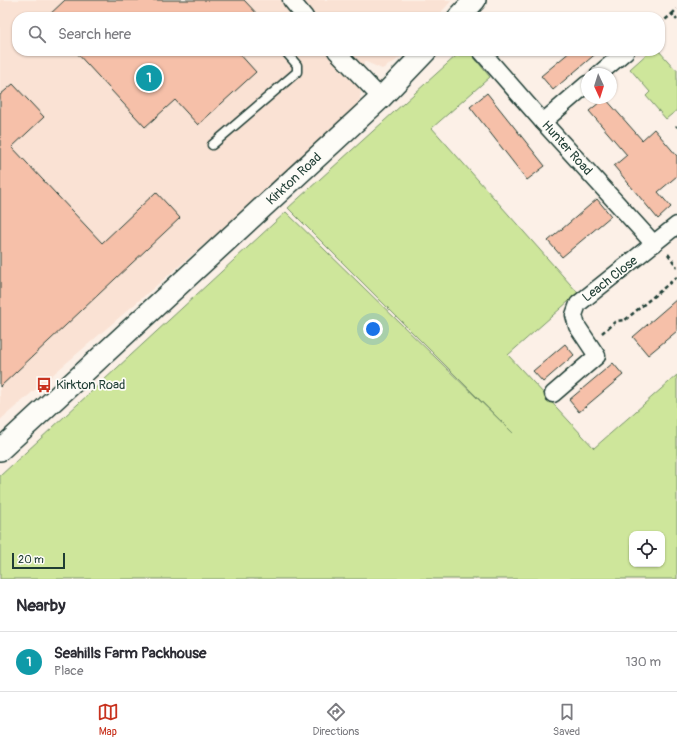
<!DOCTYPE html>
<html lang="en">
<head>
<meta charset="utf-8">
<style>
	:root { --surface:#fff; --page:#f2f2f3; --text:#2b2b33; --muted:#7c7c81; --line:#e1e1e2; --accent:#c8321e }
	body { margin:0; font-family:Pangolin,sans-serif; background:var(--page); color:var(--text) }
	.controls { position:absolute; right:12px; bottom:12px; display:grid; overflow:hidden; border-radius:8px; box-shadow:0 1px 3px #0004 }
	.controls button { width:36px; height:36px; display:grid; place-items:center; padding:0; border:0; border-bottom:1px solid var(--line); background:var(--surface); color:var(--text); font:20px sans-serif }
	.compass { position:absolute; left:581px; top:68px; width:36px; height:36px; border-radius:50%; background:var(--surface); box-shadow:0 1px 3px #0004; rotate:176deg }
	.scale { position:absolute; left:12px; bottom:10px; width:53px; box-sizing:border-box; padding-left:4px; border:2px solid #1f3d34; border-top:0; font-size:11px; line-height:14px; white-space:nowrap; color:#1f3d34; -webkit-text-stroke:3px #fdfcf7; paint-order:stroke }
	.you { position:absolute; left:373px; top:329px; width:14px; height:14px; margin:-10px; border:3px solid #fff; border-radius:50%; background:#1a73e8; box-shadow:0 0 0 6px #1a73e833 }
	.badge { display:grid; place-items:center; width:26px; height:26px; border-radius:50%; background:var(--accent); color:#fff; font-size:13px; font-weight:700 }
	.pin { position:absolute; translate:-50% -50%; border:2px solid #fff; box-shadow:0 1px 4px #0006 }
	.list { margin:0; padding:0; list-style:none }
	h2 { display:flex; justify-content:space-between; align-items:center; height:52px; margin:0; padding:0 16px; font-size:17px }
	h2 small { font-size:13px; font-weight:400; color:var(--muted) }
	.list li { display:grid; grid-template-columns:26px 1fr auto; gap:12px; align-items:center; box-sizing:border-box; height:60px; padding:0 16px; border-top:1px solid var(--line) }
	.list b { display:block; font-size:15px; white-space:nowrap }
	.list p { margin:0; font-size:13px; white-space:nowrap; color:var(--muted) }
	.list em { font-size:13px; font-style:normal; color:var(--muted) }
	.icon { flex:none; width:22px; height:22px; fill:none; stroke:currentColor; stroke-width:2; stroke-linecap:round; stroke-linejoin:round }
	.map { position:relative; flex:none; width:677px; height:579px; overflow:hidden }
	.search { position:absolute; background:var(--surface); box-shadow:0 1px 3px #0004; left:12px; right:12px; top:12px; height:44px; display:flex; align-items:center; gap:10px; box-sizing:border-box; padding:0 14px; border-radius:16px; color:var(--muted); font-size:15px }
	.sheet { height:112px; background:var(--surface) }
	nav { display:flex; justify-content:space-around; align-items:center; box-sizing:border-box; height:56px; border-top:1px solid var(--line); background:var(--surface); font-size:11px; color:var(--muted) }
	nav a { display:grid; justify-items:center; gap:2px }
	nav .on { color:var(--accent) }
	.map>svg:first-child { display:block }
	.built { fill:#fae2d4 }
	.green { fill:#cee69b; stroke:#769268; fill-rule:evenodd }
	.building { fill:#f6c0a9; stroke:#1f3d34 }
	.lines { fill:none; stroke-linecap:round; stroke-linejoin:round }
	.service-casing { stroke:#1f3d34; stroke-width:11 }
	.minor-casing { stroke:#1f3d34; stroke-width:19 }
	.tertiary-casing { stroke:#1f3d34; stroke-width:24 }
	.path { stroke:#1f3d34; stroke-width:2.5; stroke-dasharray:4 3; stroke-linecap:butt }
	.service { stroke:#fdfcf7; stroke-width:8 }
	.minor { stroke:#fdfcf7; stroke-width:16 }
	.tertiary { stroke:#fdfcf7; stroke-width:21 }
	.labels { text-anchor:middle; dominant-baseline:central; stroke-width:3.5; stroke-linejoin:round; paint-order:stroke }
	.street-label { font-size:13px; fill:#1f3d34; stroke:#fdfcf7 }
	.poi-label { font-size:13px; fill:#1f3d34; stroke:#fdfcf7; text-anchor:start }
</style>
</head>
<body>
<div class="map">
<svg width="677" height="579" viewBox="0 0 677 579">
	<rect width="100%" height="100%" fill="#fcf0e7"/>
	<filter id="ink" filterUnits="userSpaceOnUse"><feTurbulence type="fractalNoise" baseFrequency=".025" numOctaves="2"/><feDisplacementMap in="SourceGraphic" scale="8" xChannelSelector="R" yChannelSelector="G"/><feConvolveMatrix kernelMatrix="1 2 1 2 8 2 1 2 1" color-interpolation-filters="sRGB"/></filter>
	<g filter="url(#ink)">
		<!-- built -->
		<path class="built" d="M0,0H452L437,17H17V51H408L394,62L382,69L364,61L360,99L349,120L0,420Z"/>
		<!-- green -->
		<g class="green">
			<path d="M650,51H659L675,69H677V110L666,119L646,96L650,92L630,69Z"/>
			<path d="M457,55H472L490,77L432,128L578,293L508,355L594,448L677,375V579H0V476L286,212L513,433L288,208ZM632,534H662V564H632Z"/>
		</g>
		<!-- building -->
		<g class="building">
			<path d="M65,0H244L260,17H47Z"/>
			<path d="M75,51H237L256,72L198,125L175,100L145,127Z"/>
			<path d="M571,51H599L553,90L541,76Z"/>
			<path d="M13,84L44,117L12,147L102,243L156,192L180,218L0,387V95Z"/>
			<path d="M487,93L545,166L527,180L470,107Z"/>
			<path d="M605,98L642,140L654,129L677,156V176L658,192L671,207L658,219L614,166L627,155L589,111Z"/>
			<path d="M597,199L611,216L562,257L548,241Z"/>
			<path d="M677,299V331L648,355L633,337Z"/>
			<path d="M565,344L574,355L543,382L533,371Z"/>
			<path d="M613,363L623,375L579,412L569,400Z"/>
		</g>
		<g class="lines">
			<defs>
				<path id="service" d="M212,145L297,72V65L285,51"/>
				<g id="minor">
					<path d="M291,0L305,17"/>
					<path d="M336,51L381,98"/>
					<path d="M481,51L543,122L654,244"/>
					<path d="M599,74L626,51"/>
					<path d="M543,122L587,84"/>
					<path d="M553,394L597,356L577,326L574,315L578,304L677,225"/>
				</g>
				<g id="tertiary">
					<path d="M459,17L475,0"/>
					<path d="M0,450L381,98L426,51"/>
				</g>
			</defs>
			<!-- service casing -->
			<use href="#service" class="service-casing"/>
			<!-- minor casing -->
			<use href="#minor" class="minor-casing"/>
			<!-- tertiary casing -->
			<use href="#tertiary" class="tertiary-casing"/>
			<!-- path -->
			<g class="path">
				<path d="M672,14L677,9"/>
				<path d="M660,24L672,14L677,20"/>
				<path d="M676,127L677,126"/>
				<path d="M668,254L677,267"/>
				<path d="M602,333L616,321L625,320L677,277"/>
			</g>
			<!-- service -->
			<use href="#service" class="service"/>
			<!-- minor -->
			<use href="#minor" class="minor"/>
			<!-- tertiary -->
			<use href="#tertiary" class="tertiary"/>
		</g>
	</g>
	<!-- icons -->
	<defs>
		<symbol id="bus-bare" viewBox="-9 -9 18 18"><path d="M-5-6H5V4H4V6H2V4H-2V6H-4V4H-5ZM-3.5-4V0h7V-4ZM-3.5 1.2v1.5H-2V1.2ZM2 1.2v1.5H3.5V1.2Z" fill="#c8321e" stroke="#fdfcf7" stroke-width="2.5" paint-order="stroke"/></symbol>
	</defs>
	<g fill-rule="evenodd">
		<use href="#bus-bare" x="33" y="374" width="22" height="22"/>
	</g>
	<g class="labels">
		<!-- street labels -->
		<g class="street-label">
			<text transform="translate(567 148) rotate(48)">Hunter Road</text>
			<text transform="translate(294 179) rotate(-43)">Kirkton Road</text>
			<text transform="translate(610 279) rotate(-38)">Leach Close</text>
		</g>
		<!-- poi labels -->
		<g class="poi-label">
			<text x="56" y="385">Kirkton Road</text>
		</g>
	</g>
</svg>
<div class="controls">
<button><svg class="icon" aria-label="locate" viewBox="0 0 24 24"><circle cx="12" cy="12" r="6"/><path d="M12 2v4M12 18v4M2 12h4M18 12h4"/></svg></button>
</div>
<svg class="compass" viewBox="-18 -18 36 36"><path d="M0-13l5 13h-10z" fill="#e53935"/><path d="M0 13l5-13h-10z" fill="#7c7c81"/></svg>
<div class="scale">20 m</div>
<div class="you"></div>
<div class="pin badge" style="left:149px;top:78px;background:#0f9aa8">1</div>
<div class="search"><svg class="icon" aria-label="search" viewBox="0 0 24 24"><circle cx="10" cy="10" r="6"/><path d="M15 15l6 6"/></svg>Search here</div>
</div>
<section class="sheet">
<h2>Nearby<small></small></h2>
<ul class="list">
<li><span class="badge" style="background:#0f9aa8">1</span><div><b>Seahills Farm Packhouse</b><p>Place</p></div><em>130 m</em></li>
</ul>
</section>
<nav>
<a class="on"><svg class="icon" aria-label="map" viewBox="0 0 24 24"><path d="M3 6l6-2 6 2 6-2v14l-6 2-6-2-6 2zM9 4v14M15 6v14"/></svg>Map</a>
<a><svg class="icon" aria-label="directions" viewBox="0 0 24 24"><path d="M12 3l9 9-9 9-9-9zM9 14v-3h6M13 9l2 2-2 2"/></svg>Directions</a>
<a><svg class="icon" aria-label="saved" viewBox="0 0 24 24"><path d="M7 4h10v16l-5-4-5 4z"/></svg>Saved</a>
</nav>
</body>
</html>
